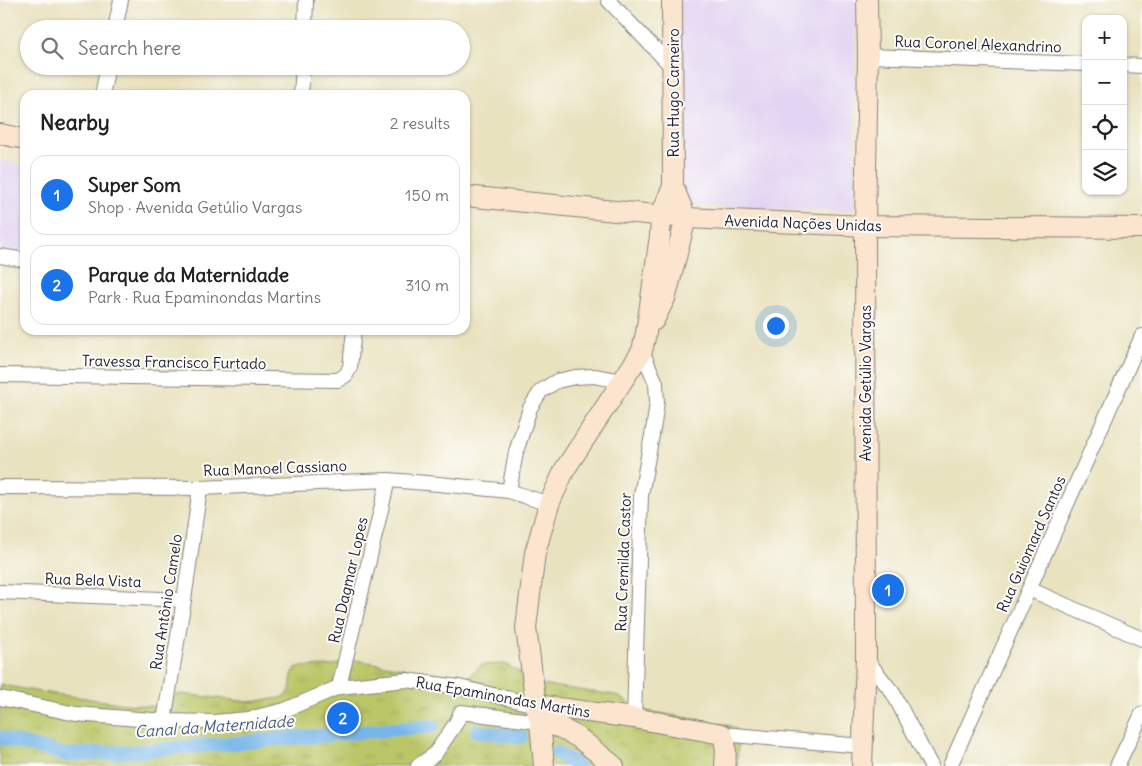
<!DOCTYPE html>
<html lang="en">
<head>
<meta charset="utf-8">
<style>
	:root { --surface:#fff; --page:#f6f6f6; --text:#202124; --muted:#757577; --line:#e0e0e0; --accent:#1a73e8 }
	body { margin:0; font-family:Delius,sans-serif; background:var(--page); color:var(--text) }
	.controls { position:absolute; right:15px; top:15px; display:grid; overflow:hidden; border-radius:10px; box-shadow:0 1px 4px #0004 }
	.controls button { width:45px; height:45px; display:grid; place-items:center; padding:0; border:0; border-bottom:1px solid var(--line); background:var(--surface); color:var(--text); font:25px sans-serif }
	.you { position:absolute; left:775px; top:325px; width:18px; height:18px; margin:-12px; border:4px solid #fff; border-radius:50%; background:#1a73e8; box-shadow:0 0 0 8px #1a73e833 }
	.badge { display:grid; place-items:center; width:32px; height:32px; border-radius:50%; background:var(--accent); color:#fff; font-size:16px; font-weight:700 }
	.pin { position:absolute; translate:-50% -50%; border:2px solid #fff; box-shadow:0 1px 5px #0006 }
	.list { margin:0; padding:0; list-style:none }
	h2 { display:flex; justify-content:space-between; align-items:center; height:65px; margin:0; padding:0 20px; font-size:21px }
	h2 small { font-size:16px; font-weight:400; color:var(--muted) }
	.list li { display:grid; grid-template-columns:32px 1fr auto; gap:15px; align-items:center; box-sizing:border-box; height:80px; margin:0 10px 10px; padding:0 10px; border:1px solid var(--line); border-radius:15px }
	.list b { display:block; font-size:19px; white-space:nowrap }
	.list p { margin:0; font-size:16px; white-space:nowrap; color:var(--muted) }
	.list em { font-size:16px; font-style:normal; color:var(--muted) }
	.icon { flex:none; width:28px; height:28px; fill:none; stroke:currentColor; stroke-width:2; stroke-linecap:round; stroke-linejoin:round }
	.map { position:relative; flex:none; width:1142px; height:766px; overflow:hidden }
	.search { position:absolute; background:var(--surface); box-shadow:0 1px 4px #0004; left:20px; top:20px; width:450px; height:55px; display:flex; align-items:center; gap:12px; box-sizing:border-box; padding:0 18px; border-radius:28px; color:var(--muted); font-size:19px }
	.panel { position:absolute; background:var(--surface); box-shadow:0 1px 4px #0004; left:20px; top:90px; width:450px; height:245px; border-radius:15px }
	.map>svg:first-child { display:block }
	.built { fill:#e2d4f3 }
	.grass { fill:url(#grass-tufts); stroke:#6e7452 }
	.lines { fill:none; stroke-linecap:round; stroke-linejoin:round }
	.canal { stroke:#77b6ea; stroke-width:14 }
	.street-casing { stroke:#86827d; stroke-width:16 }
	.secondary-casing { stroke:#86827d; stroke-width:22 }
	.street { stroke:#fff; stroke-width:14 }
	.secondary { stroke:#fbe5cf; stroke-width:20 }
	.labels { text-anchor:middle; dominant-baseline:central; stroke-width:4; stroke-linejoin:round; paint-order:stroke }
	.street-label { font-size:15px; fill:#22223b; stroke:#fdfcf7 }
	.water-label { font-size:16px; font-style:italic; fill:#445d81; stroke:#fdfcf7 }
</style>
</head>
<body>
<div class="map">
<svg width="1142" height="766" viewBox="0 0 1142 766">
	<defs>
		<pattern id="grass-tufts" width="24" height="20" patternUnits="userSpaceOnUse" patternTransform="scale(1.25)"><rect width="24" height="20" fill="#bac668"/><path d="M3 7l-1-3M5 7V3M7 7l1-3M15 17l-1-3M17 17v-4M19 17l1-3" fill="none" stroke="#a0aa5b"/></pattern>
	</defs>
	<rect width="100%" height="100%" fill="#fdfcf7"/>
	<filter id="ink" filterUnits="userSpaceOnUse"><feTurbulence type="fractalNoise" baseFrequency=".02" numOctaves="2"/><feDisplacementMap in="SourceGraphic" scale="10" xChannelSelector="R" yChannelSelector="G"/><feConvolveMatrix kernelMatrix="1 2 1 2 8 2 1 2 1" color-interpolation-filters="sRGB"/></filter>
	<filter id="wash" filterUnits="userSpaceOnUse"><feTurbulence type="fractalNoise" baseFrequency=".0096" numOctaves="4" result="noise"/><feDisplacementMap in="SourceGraphic" scale="20" xChannelSelector="R" yChannelSelector="G"/><feGaussianBlur stdDeviation="1.12" result="paint"/><feColorMatrix in="noise" values="0 0 0 0 0 0 0 0 0 0 0 0 0 0 0 0 0 1.4 0 .05"/><feComposite in="paint" operator="in"/></filter>
	<g filter="url(#wash)">
		<rect width="100%" height="100%" fill="#e9e2bf"/>
		<!-- built -->
		<g class="built">
			<path d="M680,0H856L854,211L695,206L681,195Z"/>
			<path d="M0,161L25,165V255L0,250Z"/>
		</g>
		<!-- grass -->
		<path class="grass" d="M355,660L449,676C468,681 467,678 481,665L505,664L543,685L616,695L641,710L729,725L735,728L739,733L737,766H0V684C28,691 56,694 84,698C111,702 137,706 164,707L175,695L182,694L249,702L281,698L287,695L290,690L292,675L294,671L297,667L330,666Z"/>
		<g class="lines">
			<!-- canal -->
			<g class="canal">
				<path d="M477,731L521,737"/>
				<path d="M0,738L66,755L129,752L433,726"/>
				<path d="M557,753L578,766"/>
			</g>
		</g>
	</g>
	<g filter="url(#ink)">
		<g class="lines">
			<defs>
				<g id="street">
					<path d="M608,0L672,67"/>
					<path d="M115,29L121,0"/>
					<path d="M305,29L306,0"/>
					<path d="M868,56L1086,64"/>
					<path d="M1123,65L1142,66"/>
					<path d="M102,95L108,66"/>
					<path d="M301,95L303,66"/>
					<path d="M0,256L25,260"/>
					<path d="M0,375L338,380L346,375L350,367L354,330"/>
					<path d="M0,487L200,488L388,480L439,484L509,491L549,504"/>
					<path d="M509,491L516,452L530,408L541,391L557,381L575,377L594,376L623,381"/>
					<path d="M1029,589L1142,639"/>
					<path d="M0,592L184,600"/>
					<path d="M866,659L893,693L931,766"/>
					<path d="M339,687L388,480"/>
					<path d="M0,698L76,714L164,721L214,722L248,719L285,710L339,687L406,680L459,687L536,705"/>
					<path d="M634,718L641,495L654,424L657,402L656,383L642,351"/>
					<path d="M164,721L184,600L200,488"/>
					<path d="M722,734L862,746"/>
					<path d="M418,766L435,754L456,723L461,712L540,722"/>
					<path d="M950,766L1142,336"/>
					<path d="M1117,766L1142,714"/>
				</g>
				<g id="secondary">
					<path d="M0,134L25,139"/>
					<path d="M465,196L686,218L865,226L1142,228"/>
					<path d="M654,320L666,296L686,218L673,186L672,0"/>
					<path d="M536,705L634,718L722,734C727,745 726,754 725,766"/>
					<path d="M540,722L561,728L579,738L614,766"/>
					<path d="M544,766L540,722L536,705L526,628L535,553L549,504L565,469L642,351L646,333L660,236L661,215L673,186"/>
					<path d="M862,766L866,659L865,226L868,56L867,0"/>
				</g>
			</defs>
			<!-- street casing -->
			<use href="#street" class="street-casing"/>
			<!-- secondary casing -->
			<use href="#secondary" class="secondary-casing"/>
			<!-- street -->
			<use href="#street" class="street"/>
			<!-- secondary -->
			<use href="#secondary" class="secondary"/>
		</g>
	</g>
	<g class="labels">
		<!-- street labels -->
		<g class="street-label">
			<text transform="translate(978 44) rotate(2)">Rua Coronel Alexandrino</text>
			<text transform="translate(673 93) rotate(-90)">Rua Hugo Carneiro</text>
			<text transform="translate(803 223) rotate(2)">Avenida Nações Unidas</text>
			<text transform="translate(174 362) rotate(1)">Travessa Francisco Furtado</text>
			<text transform="translate(865 383) rotate(-90)">Avenida Getúlio Vargas</text>
			<text transform="translate(275 468) rotate(-2)">Rua Manoel Cassiano</text>
			<text transform="translate(1031 544) rotate(-66)">Rua Guiomard Santos</text>
			<text transform="translate(623 562) rotate(-88)">Rua Cremilda Castor</text>
			<text transform="translate(93 580) rotate(2)">Rua Bela Vista</text>
			<text transform="translate(348 580) rotate(-77)">Rua Dagmar Lopes</text>
			<text transform="translate(166 602) rotate(-81)">Rua Antônio Camelo</text>
			<text transform="translate(503 697) rotate(10)">Rua Epaminondas Martins</text>
		</g>
		<!-- water labels -->
		<g class="water-label">
			<text transform="translate(214 726) rotate(-4)">Canal da Maternidade</text>
		</g>
	</g>
</svg>
<div class="controls">
<button>+</button>
<button>−</button>
<button><svg class="icon" aria-label="locate" viewBox="0 0 24 24"><circle cx="12" cy="12" r="6"/><path d="M12 2v4M12 18v4M2 12h4M18 12h4"/></svg></button>
<button><svg class="icon" aria-label="layers" viewBox="0 0 24 24"><path d="M12 4l9 5-9 5-9-5zM3 14l9 5 9-5"/></svg></button>
</div>
<div class="you"></div>
<div class="pin badge" style="left:888px;top:590px">1</div>
<div class="pin badge" style="left:343px;top:718px">2</div>
<div class="search"><svg class="icon" aria-label="search" viewBox="0 0 24 24"><circle cx="10" cy="10" r="6"/><path d="M15 15l6 6"/></svg>Search here</div>
<section class="panel">
<h2>Nearby<small>2 results</small></h2>
<ul class="list">
<li><span class="badge">1</span><div><b>Super Som</b><p>Shop · Avenida Getúlio Vargas</p></div><em>150 m</em></li>
<li><span class="badge">2</span><div><b>Parque da Maternidade</b><p>Park · Rua Epaminondas Martins</p></div><em>310 m</em></li>
</ul>
</section>
</div>
</body>
</html>
